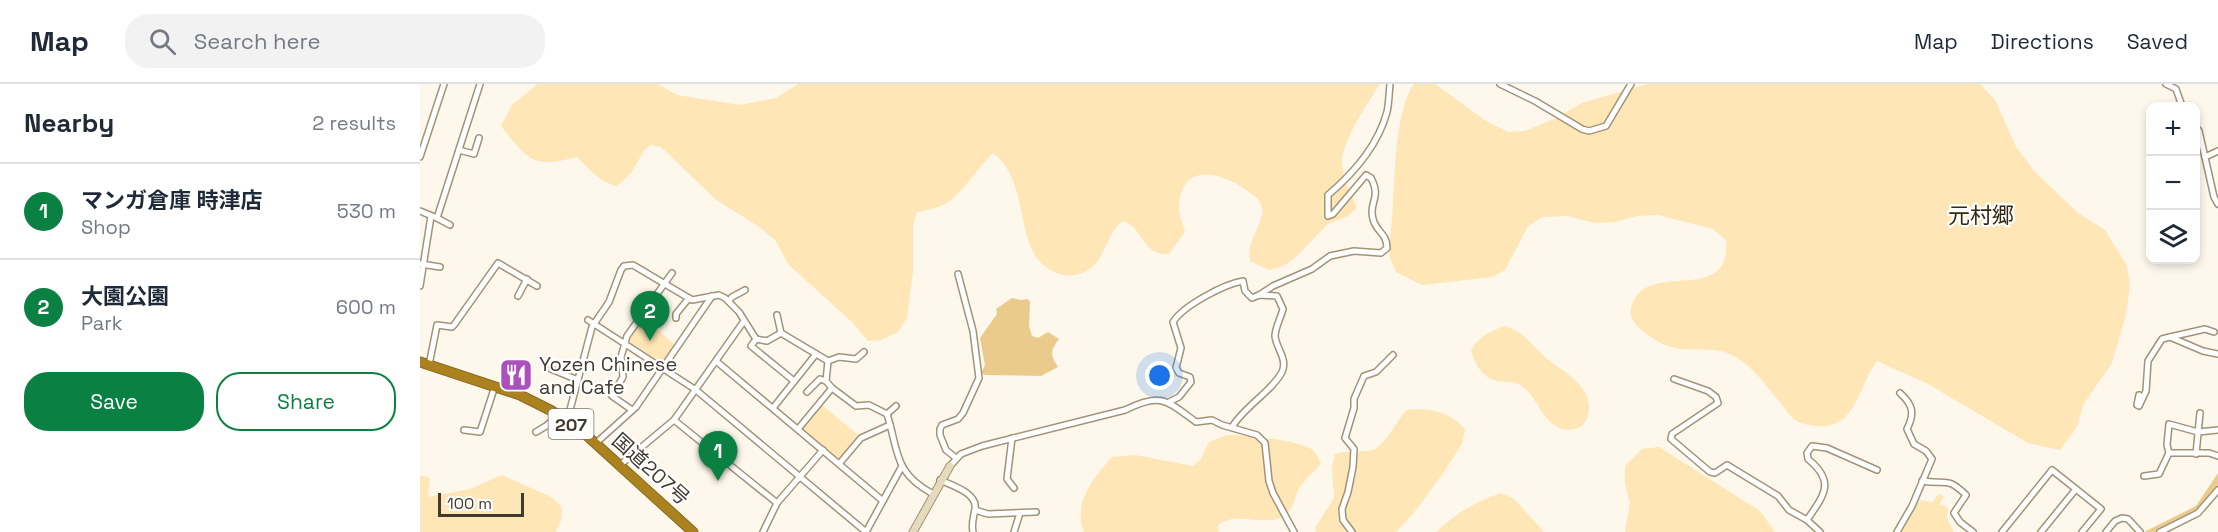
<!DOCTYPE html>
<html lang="en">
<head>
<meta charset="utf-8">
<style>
	:root { --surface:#fff; --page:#f2f2f3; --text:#1f2937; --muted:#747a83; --line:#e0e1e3; --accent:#0b8043 }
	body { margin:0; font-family:"Space Grotesk","Noto Sans JP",sans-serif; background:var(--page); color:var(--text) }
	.controls { position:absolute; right:18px; top:18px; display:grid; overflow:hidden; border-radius:12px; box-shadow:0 3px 9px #0003 }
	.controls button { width:54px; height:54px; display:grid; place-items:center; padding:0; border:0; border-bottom:2px solid var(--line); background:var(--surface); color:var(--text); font:30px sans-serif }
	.scale { position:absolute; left:18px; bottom:15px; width:86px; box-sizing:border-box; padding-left:6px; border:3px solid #413a2f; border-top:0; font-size:16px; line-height:21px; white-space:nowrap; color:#413a2f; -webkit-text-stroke:4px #fff; paint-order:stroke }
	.you { position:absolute; left:740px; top:292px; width:21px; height:21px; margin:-15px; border:4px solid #fff; border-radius:50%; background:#1a73e8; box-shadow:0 0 0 9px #1a73e833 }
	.badge { display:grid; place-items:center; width:39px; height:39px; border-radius:50%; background:var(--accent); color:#fff; font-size:20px; font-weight:700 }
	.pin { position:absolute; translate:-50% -50px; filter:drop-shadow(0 2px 3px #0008) }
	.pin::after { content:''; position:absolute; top:32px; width:21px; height:18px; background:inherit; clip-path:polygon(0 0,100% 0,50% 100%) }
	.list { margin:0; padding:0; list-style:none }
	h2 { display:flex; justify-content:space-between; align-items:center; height:78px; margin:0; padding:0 24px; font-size:26px }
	h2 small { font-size:20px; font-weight:400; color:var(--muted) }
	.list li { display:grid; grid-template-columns:39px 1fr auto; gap:18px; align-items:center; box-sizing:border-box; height:96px; padding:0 24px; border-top:2px solid var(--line) }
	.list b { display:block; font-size:22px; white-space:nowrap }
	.list p { margin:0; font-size:20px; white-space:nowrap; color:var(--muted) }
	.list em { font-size:20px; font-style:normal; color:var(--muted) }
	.actions { display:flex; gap:12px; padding:18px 24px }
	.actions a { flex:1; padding:14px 0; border:2px solid var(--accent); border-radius:24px; text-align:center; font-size:21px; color:var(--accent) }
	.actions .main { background:var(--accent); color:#fff }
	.icon { flex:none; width:33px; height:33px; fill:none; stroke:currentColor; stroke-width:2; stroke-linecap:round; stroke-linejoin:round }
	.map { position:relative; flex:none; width:1798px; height:448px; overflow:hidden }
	header { display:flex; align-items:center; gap:36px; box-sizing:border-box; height:84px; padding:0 30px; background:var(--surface); border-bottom:2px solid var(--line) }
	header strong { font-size:28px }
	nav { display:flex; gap:33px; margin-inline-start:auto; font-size:21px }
	.search { width:420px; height:54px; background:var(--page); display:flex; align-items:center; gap:15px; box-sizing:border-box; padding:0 21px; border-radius:24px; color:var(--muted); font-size:22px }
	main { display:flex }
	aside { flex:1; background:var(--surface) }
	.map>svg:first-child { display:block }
	.green { fill:#fee6b6 }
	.water { fill:#ebcb8c }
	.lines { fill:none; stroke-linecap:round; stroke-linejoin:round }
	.street-casing { stroke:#a19377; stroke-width:8 }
	.secondary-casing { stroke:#a19377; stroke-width:9 }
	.highway-casing { stroke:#876924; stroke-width:11 }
	.street { stroke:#fff; stroke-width:5 }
	.secondary { stroke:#e6dabc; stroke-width:7 }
	.highway { stroke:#ac821e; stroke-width:9 }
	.labels { text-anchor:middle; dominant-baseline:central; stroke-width:4.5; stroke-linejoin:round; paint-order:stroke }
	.shield { fill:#fff; stroke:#7a756d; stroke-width:1.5 }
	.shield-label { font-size:18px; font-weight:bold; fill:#413a2f }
	.poi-label { font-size:20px; fill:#413a2f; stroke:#fff; text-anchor:start }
	.street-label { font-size:20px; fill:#413a2f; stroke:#fff }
	.quarter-label { font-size:22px; fill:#352910; stroke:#fff }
</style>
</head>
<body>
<header>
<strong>Map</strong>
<div class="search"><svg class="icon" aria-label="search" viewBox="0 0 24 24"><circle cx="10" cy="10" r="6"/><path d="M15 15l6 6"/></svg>Search here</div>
<nav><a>Map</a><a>Directions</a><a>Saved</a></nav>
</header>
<main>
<aside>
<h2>Nearby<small>2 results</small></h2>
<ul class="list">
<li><span class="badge">1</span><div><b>マンガ倉庫 時津店</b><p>Shop</p></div><em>530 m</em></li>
<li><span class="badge">2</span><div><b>大園公園</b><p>Park</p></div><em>600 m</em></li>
</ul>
<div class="actions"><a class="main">Save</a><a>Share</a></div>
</aside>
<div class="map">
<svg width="1798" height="448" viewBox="0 0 1798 448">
	<rect width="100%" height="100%" fill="#fef8ec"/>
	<!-- green -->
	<g class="green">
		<path d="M118,0H238L257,11L320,21L356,14L378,0H960C947,21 923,54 922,79C922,93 932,111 937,124L928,132L908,140L873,176L861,183L849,186L830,177C830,173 829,168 830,164C832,150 847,134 841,120C837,112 827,107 820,102C794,86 762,82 759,121C758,129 763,140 765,148L749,170C720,171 725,144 703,137C686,149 686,174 669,185C648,200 622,187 612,166C598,135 603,92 573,69C557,84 546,105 528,118C520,124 507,126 497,128L493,141V188L487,234L478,248L461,256L448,257L433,239L368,180L356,157L338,142L295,115L241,63L230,61C214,75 219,88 196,102C180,98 169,85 157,73C112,85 108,76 81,42L92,21Z"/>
		<path d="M994,0H1015L1066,37L1088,48L1105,47L1134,35L1162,19L1227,0H1560L1575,16L1596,63L1615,88L1658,129L1685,146L1707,182L1710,200L1708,216L1705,234L1692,279L1663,321L1657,343L1640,366L1608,359L1508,300L1457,277C1441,297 1437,339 1406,342C1396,343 1383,341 1375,336C1370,333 1366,326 1363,322C1347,303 1331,278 1307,269C1289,262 1266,269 1248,262C1241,260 1234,255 1228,251C1221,246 1213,240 1211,231C1210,225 1212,218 1215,214C1238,179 1311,220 1306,156L1293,145L1238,131L1217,132L1195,138L1174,139L1148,132L1123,133L1108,142L1085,186L1072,193L1002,201L976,188L970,174L969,161C977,116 970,36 994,0Z"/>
		<path d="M223,233L255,261L244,277L241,278L211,259L209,254Z"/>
		<path d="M1084,242C1104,246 1112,263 1127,275C1144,288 1170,301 1169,325C1169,331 1166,338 1162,342C1157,346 1145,347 1139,344C1122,336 1117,314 1103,303C1095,296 1086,299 1076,297C1062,293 1055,280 1051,267C1056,254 1071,247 1084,242Z"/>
		<path d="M402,321L438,351L419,375L382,344Z"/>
		<path d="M1000,325C1021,327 1030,330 1045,345L1042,360L1021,392L996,426L976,448H896L895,444L914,414L912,383L915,370C928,366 941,369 953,366C963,363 978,336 986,326Z"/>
		<path d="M807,351C825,351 878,356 893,366C896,369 899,375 901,379C895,388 886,394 880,403C875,410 874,423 868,429C849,447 816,424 797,442L799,448H664C652,420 674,393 692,373L715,371L773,382L781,375L789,358Z"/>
		<path d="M1239,363L1340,427L1355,448H1205L1210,419L1205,400V382L1222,365Z"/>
		<path d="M0,391L10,394L8,413L50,405L82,391L131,413L141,422L142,434L136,448H0Z"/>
		<path d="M1081,409L1094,415L1124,448H1016C1036,429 1055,418 1081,409Z"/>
		<path d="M1518,410L1524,412L1520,420L1528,423L1527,434L1534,448H1482L1499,416L1513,418Z"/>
	</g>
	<!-- water -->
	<g class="water">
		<path d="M592,214L601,216L608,215L610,218L609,242L612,252L618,254L628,248L639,255C630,267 630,271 638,283L621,292L565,291L561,289L565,281L560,254L577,230L576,225Z"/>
		<path d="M1798,389V402L1783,422L1737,448H1724L1776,422Z"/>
	</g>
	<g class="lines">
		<defs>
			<g id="street">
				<path d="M1080,0L1115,17L1162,45L1169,47L1186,42L1211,0"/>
				<path d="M1746,0L1756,5L1762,22"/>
				<path d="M1776,43L1779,47L1794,113L1798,120"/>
				<path d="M39,66L54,70L59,54"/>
				<path d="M0,73L24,0"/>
				<path d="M1785,73L1798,67"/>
				<path d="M0,127L17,134L60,0"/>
				<path d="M17,134L30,141"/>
				<path d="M1,180L20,183"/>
				<path d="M0,202L11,132"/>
				<path d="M839,211L853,202L892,185L910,172L934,167L961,169L967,164C967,149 956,148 953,135C948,118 962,115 951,94L946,91L913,130L908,132V111C934,89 958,61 967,28C969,19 969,9 970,0"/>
				<path d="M98,212L107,195"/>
				<path d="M309,217L312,213L325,206"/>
				<path d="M357,231L361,249"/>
				<path d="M256,234V230L269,214"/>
				<path d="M168,236L276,306L446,448"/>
				<path d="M1794,248L1785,245L1750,253L1783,267L1798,270"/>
				<path d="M336,255L331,262L374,297"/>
				<path d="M296,277L463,417"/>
				<path d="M408,277L419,273L436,275L444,268"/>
				<path d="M9,281L17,241L32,243L34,241L78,179L117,202"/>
				<path d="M131,285L158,296"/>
				<path d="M1254,295L1288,307L1296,313L1298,319L1252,350L1251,355L1290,388L1295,389L1307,381L1358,412L1369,426L1387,436L1400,448"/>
				<path d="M387,308L400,295L406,297"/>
				<path d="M1719,311L1717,321L1719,322L1726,307L1728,277L1742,255L1750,253"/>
				<path d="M749,318L759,313L771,298L770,293L759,289L756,284L761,264L753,238C763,222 804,200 823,197L825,207L832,214L839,211L857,212L863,225C861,233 855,244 855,252C856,264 868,275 862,288C852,307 825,322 812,343"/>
				<path d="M353,324L396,270"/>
				<path d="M212,326L192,312L203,293L201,273L207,252L252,189"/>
				<path d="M467,330L476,322"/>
				<path d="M254,336L357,419"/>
				<path d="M147,337L172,243L189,218L201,186L204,182L213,181L272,216L299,211L305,214L319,228L336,255L347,257L361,249L408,277L406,297L412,304L436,322L449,321L467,330C479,368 473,388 513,410"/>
				<path d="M378,345L412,304"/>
				<path d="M44,346L60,348L75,302"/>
				<path d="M116,348L126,342L138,331"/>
				<path d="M592,354L587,395L594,404"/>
				<path d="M176,359L216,323L292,212"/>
				<path d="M1749,369L1747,361L1749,340L1778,348L1798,346"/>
				<path d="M1776,370L1780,329"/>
				<path d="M536,374L526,366L520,351V345L522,341L538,335L543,329L559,294L553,247L538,190"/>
				<path d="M419,380L441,354L470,341"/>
				<path d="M199,382L254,336L324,237"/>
				<path d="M530,382L541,370L562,362L705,326C741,308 746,316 776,338L792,336L802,341L837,351L845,359L849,397L853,409L874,448"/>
				<path d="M1724,392L1739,390L1749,369H1789L1798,372"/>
				<path d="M520,396C531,401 558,409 555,425C554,433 551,438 553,448"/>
				<path d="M1502,397C1526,401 1527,392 1546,411L1534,429L1540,438L1553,448"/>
				<path d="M555,426L568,430L616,428"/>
				<path d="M1387,436C1404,411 1416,398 1388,375L1387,369L1392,362L1407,364L1457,386"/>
				<path d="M343,448L357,419L403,366"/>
				<path d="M446,448L482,382"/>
				<path d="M594,448L600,429"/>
				<path d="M932,448L923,436L922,425L928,408L933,383L934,365L925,354L934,324V315L944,292L956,288L973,271"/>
				<path d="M1477,448L1492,422L1512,375L1506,367L1494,360L1487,345C1495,329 1493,321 1480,309"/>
				<path d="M1582,448L1632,386L1681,425L1662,448"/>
				<path d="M1621,448L1656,405"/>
				<path d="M1686,448L1695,437L1702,434L1708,435L1720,448"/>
				<path d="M1740,448L1778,429L1798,406"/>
			</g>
			<path id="secondary" d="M493,448L530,382"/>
			<path id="highway" d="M0,278L100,311L132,327L164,349L273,448"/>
		</defs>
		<!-- street casing -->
		<use href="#street" class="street-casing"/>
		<!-- secondary casing -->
		<use href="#secondary" class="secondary-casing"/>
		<!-- highway casing -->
		<use href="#highway" class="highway-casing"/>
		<!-- street -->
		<use href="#street" class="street"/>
		<!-- secondary -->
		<use href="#secondary" class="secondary"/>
		<!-- highway -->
		<use href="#highway" class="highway"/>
	</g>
	<!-- icons -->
	<defs>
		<symbol id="restaurant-square" viewBox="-11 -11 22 22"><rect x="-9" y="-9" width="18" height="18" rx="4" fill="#ab51bd" stroke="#fff"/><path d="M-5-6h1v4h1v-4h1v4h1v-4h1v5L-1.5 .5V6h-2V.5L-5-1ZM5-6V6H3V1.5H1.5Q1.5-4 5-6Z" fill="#fff"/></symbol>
	</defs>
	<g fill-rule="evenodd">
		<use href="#restaurant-square" x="77" y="272" width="38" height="38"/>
	</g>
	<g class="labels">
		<!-- shield labels -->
		<rect class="shield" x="128.5" y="325" width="45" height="30" rx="4.5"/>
		<g class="shield-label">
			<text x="151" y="340">207</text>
		</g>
		<!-- poi labels -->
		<g class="poi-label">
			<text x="119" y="280">Yozen Chinese<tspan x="119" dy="23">and Cafe</tspan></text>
		</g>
		<!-- street labels -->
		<g class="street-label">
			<text transform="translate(231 385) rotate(42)">国道207号</text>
		</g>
		<!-- quarter labels -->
		<g class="quarter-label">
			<text x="1561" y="131">元村郷</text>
		</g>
	</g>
</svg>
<div class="controls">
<button>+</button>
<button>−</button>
<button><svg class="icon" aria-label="layers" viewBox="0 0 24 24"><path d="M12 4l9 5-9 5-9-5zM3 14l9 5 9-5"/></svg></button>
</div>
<div class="scale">100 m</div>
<div class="you"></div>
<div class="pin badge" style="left:298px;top:397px">1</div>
<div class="pin badge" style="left:230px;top:257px">2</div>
</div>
</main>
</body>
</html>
